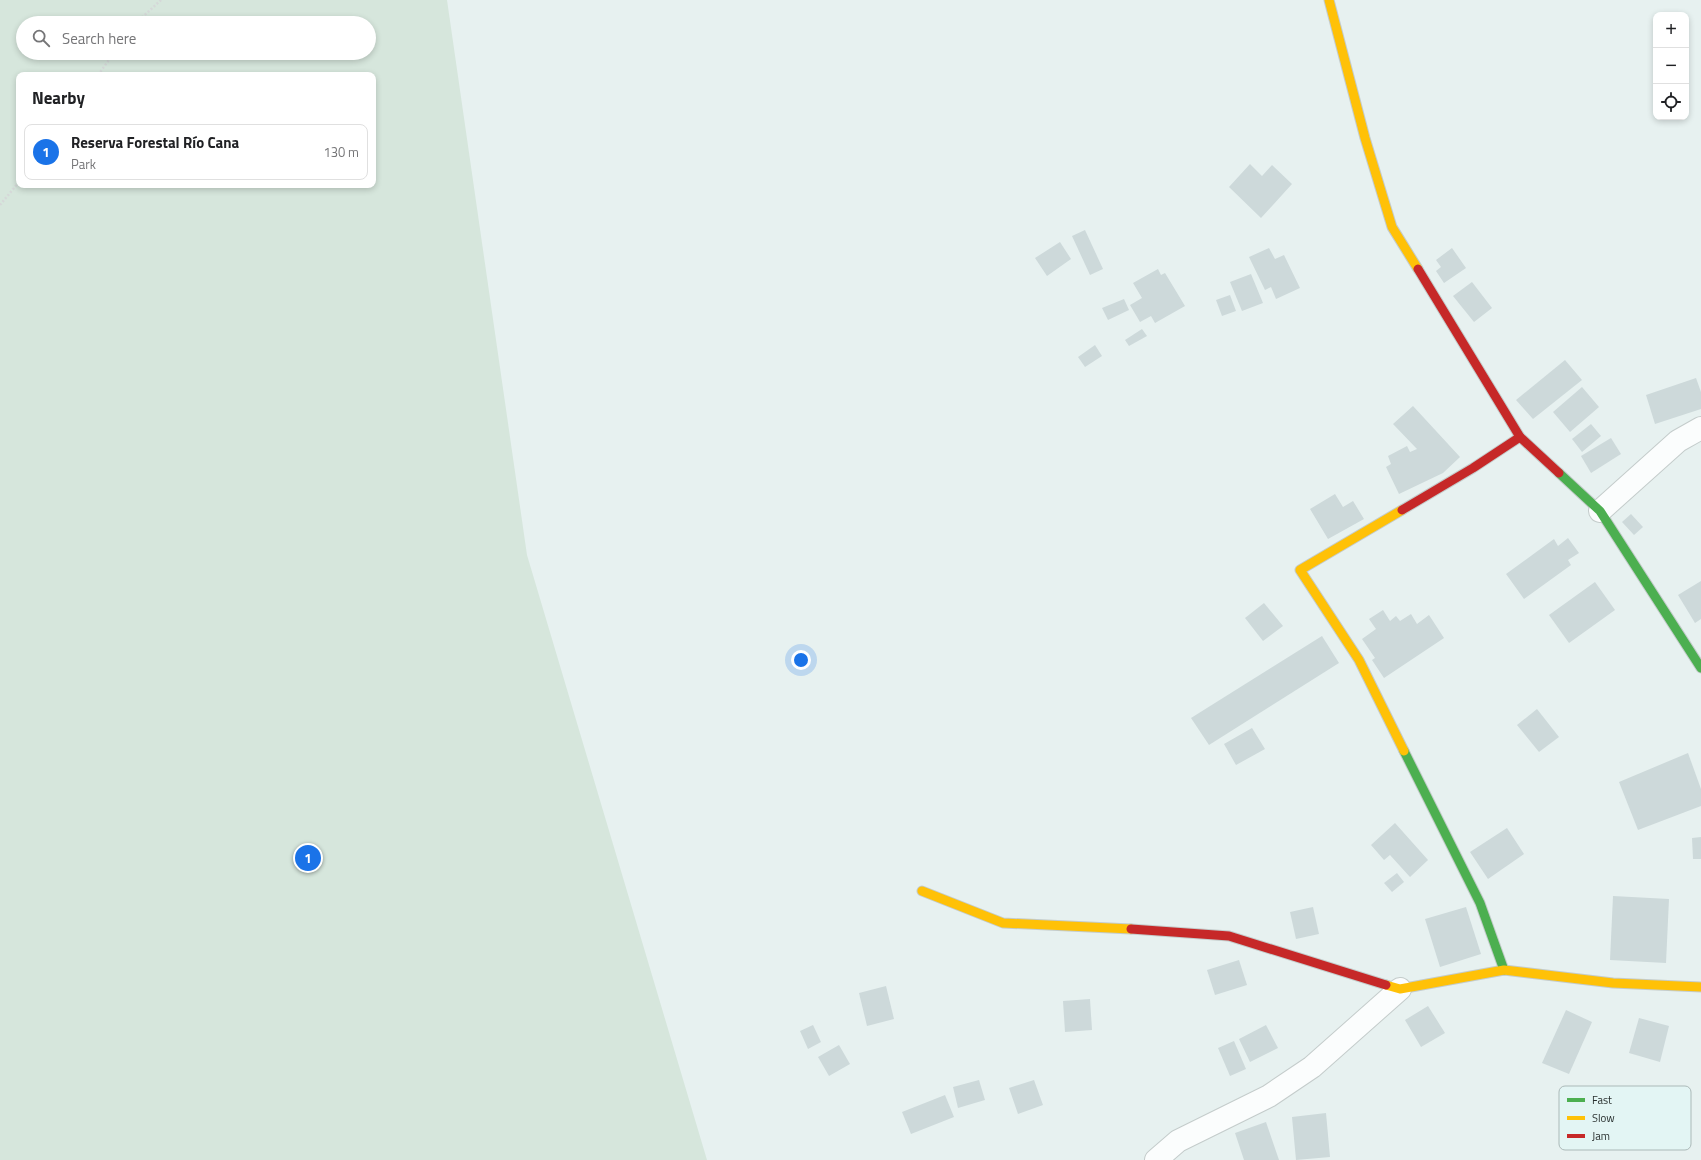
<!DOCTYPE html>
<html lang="en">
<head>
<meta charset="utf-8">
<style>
	:root { --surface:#fff; --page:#f2f2f2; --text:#202124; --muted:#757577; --line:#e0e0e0; --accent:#1a73e8 }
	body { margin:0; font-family:"Titillium Web",sans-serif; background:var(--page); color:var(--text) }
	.controls { position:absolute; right:12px; top:12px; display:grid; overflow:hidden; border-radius:8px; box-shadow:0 2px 6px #0003 }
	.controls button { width:36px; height:36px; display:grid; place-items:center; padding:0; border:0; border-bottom:1px solid var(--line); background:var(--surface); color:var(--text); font:20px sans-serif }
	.you { position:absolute; left:801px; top:660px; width:14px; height:14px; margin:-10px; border:3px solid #fff; border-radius:50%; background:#1a73e8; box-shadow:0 0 0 6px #1a73e833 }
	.badge { display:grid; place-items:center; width:26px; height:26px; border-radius:50%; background:var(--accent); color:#fff; font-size:13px; font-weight:700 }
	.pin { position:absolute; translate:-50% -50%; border:2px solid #fff; box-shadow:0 1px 4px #0006 }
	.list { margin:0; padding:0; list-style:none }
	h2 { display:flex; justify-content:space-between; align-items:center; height:52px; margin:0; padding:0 16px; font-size:17px }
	h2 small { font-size:13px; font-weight:400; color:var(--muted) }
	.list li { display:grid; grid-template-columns:26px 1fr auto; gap:12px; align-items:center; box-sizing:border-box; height:56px; margin:0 8px 8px; padding:0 8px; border:1px solid var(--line); border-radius:8px }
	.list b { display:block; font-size:15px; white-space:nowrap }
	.list p { margin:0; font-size:13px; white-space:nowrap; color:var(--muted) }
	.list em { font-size:13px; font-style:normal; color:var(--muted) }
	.icon { flex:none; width:22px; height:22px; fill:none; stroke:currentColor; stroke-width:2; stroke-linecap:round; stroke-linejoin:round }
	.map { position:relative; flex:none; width:1701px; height:1160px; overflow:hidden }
	.search { position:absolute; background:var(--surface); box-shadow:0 2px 6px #0003; left:16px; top:16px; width:360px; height:44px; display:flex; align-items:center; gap:10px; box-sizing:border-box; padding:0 14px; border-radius:22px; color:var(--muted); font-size:15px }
	.panel { position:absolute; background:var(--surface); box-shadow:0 2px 6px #0003; left:16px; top:72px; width:360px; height:116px; border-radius:8px }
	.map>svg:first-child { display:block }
	.green { fill:#d6e6dc; fill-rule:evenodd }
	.building { fill:#cdd9da }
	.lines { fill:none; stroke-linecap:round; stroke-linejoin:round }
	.street-casing { stroke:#c4cccb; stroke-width:24 }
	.fast-casing { stroke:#c4cccb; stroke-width:11 }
	.slow-casing { stroke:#c4cccb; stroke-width:11 }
	.jam-casing { stroke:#c4cccb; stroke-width:11 }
	.path { stroke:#d5d8d8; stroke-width:2.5; stroke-dasharray:2 2; stroke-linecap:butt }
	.street { stroke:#fbfdfd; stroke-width:22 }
	.fast { stroke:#4caf50; stroke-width:9 }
	.slow { stroke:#ffc107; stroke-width:9 }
	.jam { stroke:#c62828; stroke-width:9 }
	.key { fill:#e3f5f4; stroke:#abb9b8; stroke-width:1 }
	.key-label { font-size:11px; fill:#272e2d }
</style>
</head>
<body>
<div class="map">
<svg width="1701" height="1160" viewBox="0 0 1701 1160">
	<rect width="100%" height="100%" fill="#e7f1f0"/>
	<!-- green -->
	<path class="green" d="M0,0H447L527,555L707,1160H0ZM23,23H369V53H23ZM19,75H373V185H19Z"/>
	<!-- building -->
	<g class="building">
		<path d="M1250,164L1262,176L1272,165L1292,184L1261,218L1229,187Z"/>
		<path d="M1085,230L1103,269L1090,275L1072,236Z"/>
		<path d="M1060,242L1071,259L1047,276L1035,258Z"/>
		<path d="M1269,248L1275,259L1284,255L1300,288L1276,299L1271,287L1265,290L1249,257Z"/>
		<path d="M1452,248L1466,268L1444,283L1436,271L1441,267L1436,260Z"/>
		<path d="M1158,269L1161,275L1165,273L1185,306L1155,323L1151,316L1140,322L1130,305L1142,298L1133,283Z"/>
		<path d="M1251,274L1263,303L1242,311L1230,282Z"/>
		<path d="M1472,282L1492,308L1474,322L1453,296Z"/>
		<path d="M1230,295L1236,311L1222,316L1216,300Z"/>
		<path d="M1124,299L1129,310L1108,320L1102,308Z"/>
		<path d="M1142,329L1147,336L1129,346L1125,340Z"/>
		<path d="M1095,345L1102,356L1085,367L1078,357Z"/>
		<path d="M1565,360L1582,380L1533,419L1516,400Z"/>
		<path d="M1696,378L1701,392V409L1655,424L1646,395Z"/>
		<path d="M1582,387L1599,407L1570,432L1553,412Z"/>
		<path d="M1413,406L1460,457L1443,473L1399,494L1386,467L1391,464L1388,456L1407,446L1410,452L1417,449L1393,424Z"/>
		<path d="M1591,424L1601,436L1582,452L1572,439Z"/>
		<path d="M1611,438L1621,454L1591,473L1581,456Z"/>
		<path d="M1335,494L1343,507L1353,501L1364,519L1328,539L1310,509Z"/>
		<path d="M1631,514L1643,527L1634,535L1622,522Z"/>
		<path d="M1568,538L1579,553L1568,560L1571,565L1524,599L1506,574L1554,539L1558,546Z"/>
		<path d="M1701,581V619L1695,623L1678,595Z"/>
		<path d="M1595,582L1615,610L1569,643L1549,615Z"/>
		<path d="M1264,603L1283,626L1263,641L1245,618Z"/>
		<path d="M1383,610L1390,621L1396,616L1400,621L1411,614L1417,624L1429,615L1444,638L1384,678L1372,660L1375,658L1362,639L1376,629L1369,619Z"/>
		<path d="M1322,636L1339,663L1209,745L1191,718Z"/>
		<path d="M1537,709L1559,737L1539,752L1517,725Z"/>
		<path d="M1252,728L1265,749L1236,765L1224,744Z"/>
		<path d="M1688,753L1701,789V806L1638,830L1619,782Z"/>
		<path d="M1395,823L1428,860L1410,877L1390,855L1384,860L1371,845Z"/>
		<path d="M1507,828L1524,854L1488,879L1470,852Z"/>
		<path d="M1701,837V859H1693L1692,838Z"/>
		<path d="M1397,873L1404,882L1392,892L1384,883Z"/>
		<path d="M1613,896L1669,899L1666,963L1610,960Z"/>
		<path d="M1313,907L1319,934L1296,939L1290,912Z"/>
		<path d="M1466,907L1481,954L1440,967L1425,919Z"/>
		<path d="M1239,960L1247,985L1215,995L1207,970Z"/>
		<path d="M886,986L894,1019L867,1026L859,993Z"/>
		<path d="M1090,999L1092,1030L1065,1032L1063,1001Z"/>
		<path d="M1428,1006L1445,1033L1421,1047L1405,1020Z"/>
		<path d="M1566,1010L1592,1022L1569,1074L1542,1063Z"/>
		<path d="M1639,1018L1669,1026L1660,1062L1629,1053Z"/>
		<path d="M813,1025L821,1042L808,1049L800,1031Z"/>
		<path d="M1266,1025L1278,1048L1250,1062L1239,1039Z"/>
		<path d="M1234,1041L1246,1069L1230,1076L1218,1048Z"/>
		<path d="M839,1045L850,1064L829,1076L818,1057Z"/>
		<path d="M979,1080L985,1100L958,1108L953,1087Z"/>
		<path d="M1034,1080L1043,1105L1018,1114L1009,1088Z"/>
		<path d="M945,1095L954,1117L911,1134L902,1112Z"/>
		<path d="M1326,1113L1330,1157L1296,1160L1292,1117Z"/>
		<path d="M1266,1122L1279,1160H1244L1235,1133Z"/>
	</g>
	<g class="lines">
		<defs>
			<g id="street">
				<path d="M1600,511L1678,441L1701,428"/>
				<path d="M1156,1160L1178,1141L1269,1096L1312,1067L1400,989"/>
			</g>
			<g id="fast">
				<path d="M1559,473L1600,511L1701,668"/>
				<path d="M1404,751L1480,903L1504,970"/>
			</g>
			<g id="slow">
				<path d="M1329,0L1365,138L1392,227L1418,269"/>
				<path d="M1402,510L1300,570L1359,660L1404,751"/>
				<path d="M922,891L1003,923L1131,929"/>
				<path d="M1386,985L1400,989L1504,970L1613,983L1701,987"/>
			</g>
			<g id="jam">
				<path d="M1418,269L1520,437L1559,473"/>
				<path d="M1402,510L1473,468L1520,437"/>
				<path d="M1131,929L1229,936L1386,985"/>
			</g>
		</defs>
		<!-- street casing -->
		<use href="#street" class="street-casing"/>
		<!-- fast casing -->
		<use href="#fast" class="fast-casing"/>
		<!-- slow casing -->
		<use href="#slow" class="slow-casing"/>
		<!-- jam casing -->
		<use href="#jam" class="jam-casing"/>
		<!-- path -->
		<g class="path">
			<path d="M136,23L161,0"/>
			<path d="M98,75L114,53"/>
			<path d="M0,205L19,182"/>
		</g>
		<!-- street -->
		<use href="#street" class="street"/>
		<!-- fast -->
		<use href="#fast" class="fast"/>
		<!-- slow -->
		<use href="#slow" class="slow"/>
		<!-- jam -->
		<use href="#jam" class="jam"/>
	</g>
	<!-- legend -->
	<rect x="1559" y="1086" width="132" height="64" rx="6" class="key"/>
	<rect x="1567" y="1098" width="18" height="4" fill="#4caf50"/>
	<rect x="1567" y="1116" width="18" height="4" fill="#ffc107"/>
	<rect x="1567" y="1134" width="18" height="4" fill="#c62828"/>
	<g class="key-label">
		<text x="1592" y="1104">Fast</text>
		<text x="1592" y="1122">Slow</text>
		<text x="1592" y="1140">Jam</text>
	</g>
</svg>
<div class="controls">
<button>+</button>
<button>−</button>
<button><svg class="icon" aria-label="locate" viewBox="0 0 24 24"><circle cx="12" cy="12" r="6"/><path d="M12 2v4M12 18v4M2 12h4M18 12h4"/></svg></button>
</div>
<div class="you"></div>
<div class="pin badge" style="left:308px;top:858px">1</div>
<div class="search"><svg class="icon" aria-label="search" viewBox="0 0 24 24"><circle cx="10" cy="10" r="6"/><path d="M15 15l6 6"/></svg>Search here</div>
<section class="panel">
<h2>Nearby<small></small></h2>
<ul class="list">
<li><span class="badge">1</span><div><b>Reserva Forestal Río Cana</b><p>Park</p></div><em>130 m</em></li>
</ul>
</section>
</div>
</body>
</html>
